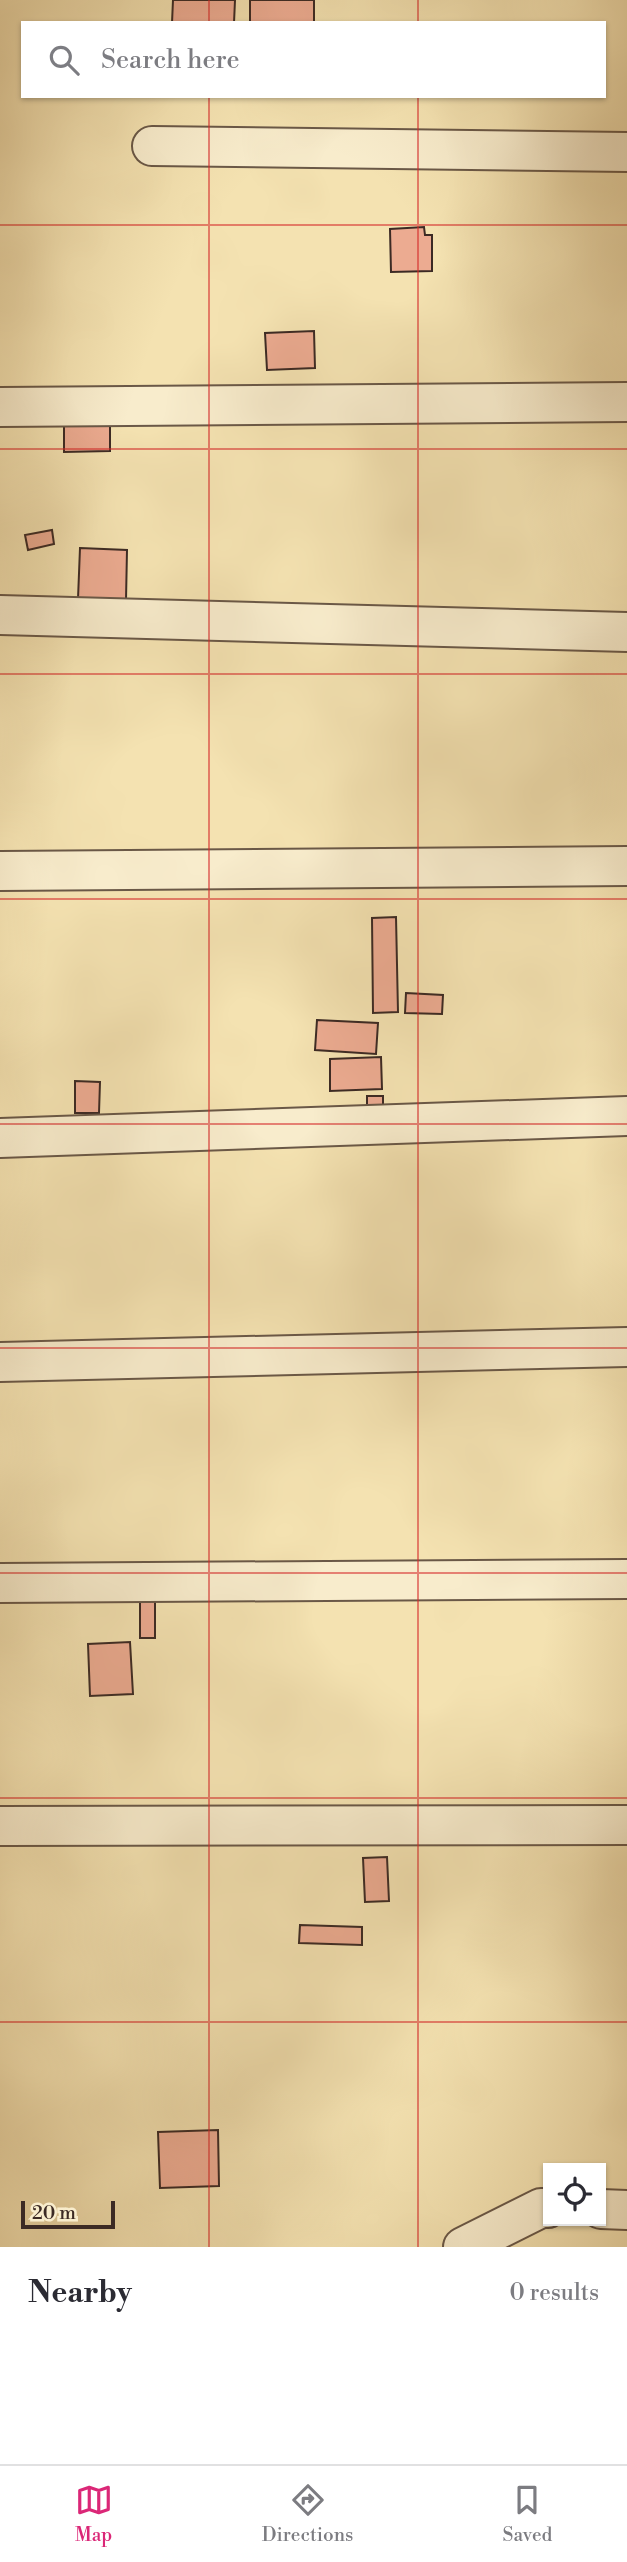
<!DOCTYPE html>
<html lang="en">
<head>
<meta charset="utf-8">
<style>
	:root { --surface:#fff; --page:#f2f2f3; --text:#2b2b33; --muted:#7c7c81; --line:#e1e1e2; --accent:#db2777 }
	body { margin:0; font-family:"Libre Bodoni",serif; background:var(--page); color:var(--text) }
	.controls { position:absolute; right:21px; bottom:21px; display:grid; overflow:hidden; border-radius:0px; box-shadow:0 2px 5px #0004 }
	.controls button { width:63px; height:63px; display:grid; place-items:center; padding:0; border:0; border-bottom:2px solid var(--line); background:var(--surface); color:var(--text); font:35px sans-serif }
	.scale { position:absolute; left:21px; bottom:18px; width:94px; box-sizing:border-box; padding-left:7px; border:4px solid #3c2a24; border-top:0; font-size:19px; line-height:24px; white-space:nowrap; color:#3c2a24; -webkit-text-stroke:5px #f8eccc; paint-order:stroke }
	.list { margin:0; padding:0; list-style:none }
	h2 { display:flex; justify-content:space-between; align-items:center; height:91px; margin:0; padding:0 28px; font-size:30px }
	h2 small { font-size:23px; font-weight:400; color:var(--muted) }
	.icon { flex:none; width:38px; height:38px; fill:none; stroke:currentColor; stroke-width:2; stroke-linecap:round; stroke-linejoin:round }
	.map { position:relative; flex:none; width:627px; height:2247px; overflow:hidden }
	.search { position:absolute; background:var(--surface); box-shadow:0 2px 5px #0004; left:21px; right:21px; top:21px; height:77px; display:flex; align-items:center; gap:18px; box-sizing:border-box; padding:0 24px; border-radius:0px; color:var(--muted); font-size:26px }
	.sheet { height:217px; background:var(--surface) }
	nav { display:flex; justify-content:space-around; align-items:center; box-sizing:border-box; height:98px; border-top:2px solid var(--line); background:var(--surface); font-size:19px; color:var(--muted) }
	nav a { display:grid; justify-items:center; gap:4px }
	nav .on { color:var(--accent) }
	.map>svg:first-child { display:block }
	.building { fill:#ecab91; stroke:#3c2a24; stroke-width:2 }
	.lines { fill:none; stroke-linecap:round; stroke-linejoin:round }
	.minor-casing { stroke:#6a5847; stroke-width:42 }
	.minor { stroke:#f8eccc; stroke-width:38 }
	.grid { fill:none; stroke:#d62828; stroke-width:2; stroke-opacity:0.55 }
</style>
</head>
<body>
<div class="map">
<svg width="627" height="2247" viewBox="0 0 627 2247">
	<rect width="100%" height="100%" fill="#f4e2b1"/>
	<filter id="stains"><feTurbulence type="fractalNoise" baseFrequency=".00286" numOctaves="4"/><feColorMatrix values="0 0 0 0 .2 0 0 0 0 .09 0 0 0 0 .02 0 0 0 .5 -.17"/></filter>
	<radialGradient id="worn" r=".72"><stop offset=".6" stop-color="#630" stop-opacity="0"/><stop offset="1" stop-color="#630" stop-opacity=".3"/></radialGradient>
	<!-- building -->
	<g class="building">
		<path d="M173,0H235L234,23H172Z"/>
		<rect x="250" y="0" width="64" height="23"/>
		<path d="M424,227L425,235H432V271L391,272L390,229Z"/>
		<path d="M314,331L315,368L267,370L265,333Z"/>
		<path d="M110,423V451L64,452V424Z"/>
		<path d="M52,530L54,544L28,550L25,535Z"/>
		<path d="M80,548L127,550L126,600L78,599Z"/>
		<path d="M396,917L398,1012L373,1013L372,918Z"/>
		<path d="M406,993L443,995L442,1014L405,1013Z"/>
		<path d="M317,1020L378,1023L376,1054L315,1050Z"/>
		<path d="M381,1057L382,1089L330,1091V1059Z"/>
		<path d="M75,1081L100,1082L99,1113H75Z"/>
		<path d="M367,1096H383V1116L367,1117Z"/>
		<rect x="140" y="1601" width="15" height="37"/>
		<path d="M130,1642L133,1694L90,1696L88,1644Z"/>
		<path d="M387,1857L389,1901L365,1902L363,1858Z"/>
		<path d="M300,1925L362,1927V1945L299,1943Z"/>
		<path d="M218,2130L219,2186L160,2188L158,2132Z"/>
	</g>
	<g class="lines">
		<defs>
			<g id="minor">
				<path d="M152,146L627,152"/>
				<path d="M0,407L627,402"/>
				<path d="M0,615L627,632"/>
				<path d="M0,871L627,866"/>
				<path d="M0,1138L627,1116"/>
				<path d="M0,1362L627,1347"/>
				<path d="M0,1583L627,1579"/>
				<path d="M0,1826L627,1825"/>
				<path d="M601,2209L627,2210"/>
				<path d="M463,2247L541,2208H548"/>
			</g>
		</defs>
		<!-- minor casing -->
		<use href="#minor" class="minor-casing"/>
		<!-- minor -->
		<use href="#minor" class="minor"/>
	</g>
	<!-- grid -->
	<path class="grid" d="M209,0V23M418,0V23M209,96V2247M418,96V2247M0,225H627M0,449H627M0,674H627M0,899H627M0,1124H627M0,1348H627M0,1573H627M0,1798H627M0,2022H627"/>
	<rect width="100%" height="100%" filter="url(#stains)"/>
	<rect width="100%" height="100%" fill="url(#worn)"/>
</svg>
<div class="controls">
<button><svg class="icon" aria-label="locate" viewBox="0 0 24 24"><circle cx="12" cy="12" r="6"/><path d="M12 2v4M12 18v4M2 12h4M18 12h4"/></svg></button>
</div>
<div class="scale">20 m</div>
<div class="search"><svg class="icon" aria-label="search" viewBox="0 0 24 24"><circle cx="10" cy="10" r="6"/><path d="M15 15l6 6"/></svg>Search here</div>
</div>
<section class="sheet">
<h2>Nearby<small>0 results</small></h2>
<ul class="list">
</ul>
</section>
<nav>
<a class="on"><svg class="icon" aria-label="map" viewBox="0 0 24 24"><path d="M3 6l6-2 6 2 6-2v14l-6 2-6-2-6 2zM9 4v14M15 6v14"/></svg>Map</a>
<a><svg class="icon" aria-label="directions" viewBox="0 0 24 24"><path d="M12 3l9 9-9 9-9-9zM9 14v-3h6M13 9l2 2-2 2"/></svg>Directions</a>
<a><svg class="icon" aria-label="saved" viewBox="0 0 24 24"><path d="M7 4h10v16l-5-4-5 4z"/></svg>Saved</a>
</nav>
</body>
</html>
